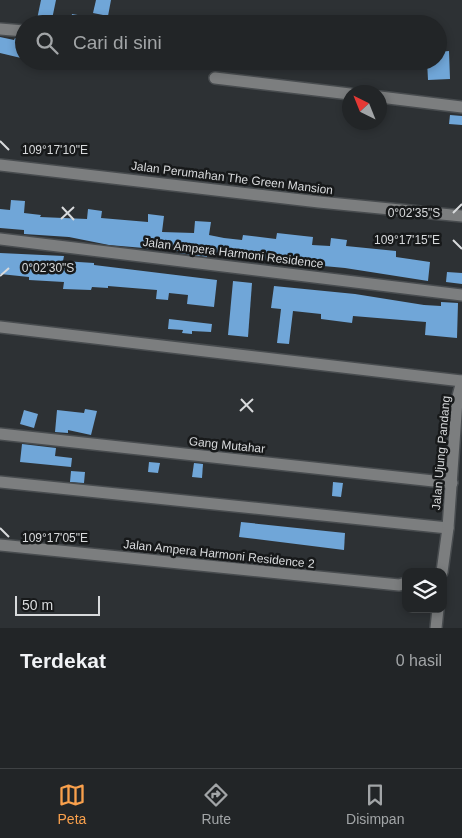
<!DOCTYPE html>
<html lang="id">
<head>
<meta charset="utf-8">
<style>
	:root { --surface:#222527; --page:#2a2d2f; --text:#f1f3f6; --muted:#a2a5a7; --line:#3f4244; --accent:#f9a04c }
	body { margin:0; font-family:Arial,sans-serif; background:var(--page); color:var(--text) }
	.controls { position:absolute; right:15px; bottom:15px; display:grid; overflow:hidden; border-radius:10px; box-shadow:0 2px 8px #0003 }
	.controls button { width:45px; height:45px; display:grid; place-items:center; padding:0; border:0; border-bottom:1px solid var(--line); background:var(--surface); color:var(--text); font:25px sans-serif }
	.compass { position:absolute; left:342px; top:85px; width:45px; height:45px; border-radius:50%; background:var(--surface); box-shadow:0 2px 8px #0003; rotate:317deg }
	.scale { position:absolute; left:15px; bottom:12px; width:85px; box-sizing:border-box; padding-left:5px; border:2px solid #d8dadc; border-top:0; font-size:14px; line-height:18px; white-space:nowrap; color:#d8dadc; -webkit-text-stroke:4px #17191a; paint-order:stroke }
	.list { margin:0; padding:0; list-style:none }
	h2 { display:flex; justify-content:space-between; align-items:center; height:65px; margin:0; padding:0 20px; font-size:21px }
	h2 small { font-size:16px; font-weight:400; color:var(--muted) }
	.icon { flex:none; width:28px; height:28px; fill:none; stroke:currentColor; stroke-width:2; stroke-linecap:round; stroke-linejoin:round }
	.map { position:relative; flex:none; width:462px; height:628px; overflow:hidden }
	.search { position:absolute; background:var(--surface); box-shadow:0 2px 8px #0003; left:15px; right:15px; top:15px; height:55px; display:flex; align-items:center; gap:12px; box-sizing:border-box; padding:0 18px; border-radius:28px; color:var(--muted); font-size:19px }
	.sheet { height:140px; background:var(--surface) }
	nav { display:flex; justify-content:space-around; align-items:center; box-sizing:border-box; height:70px; border-top:1px solid var(--line); background:var(--surface); font-size:14px; color:var(--muted) }
	nav a { display:grid; justify-items:center; gap:2px }
	nav .on { color:var(--accent) }
	.map>svg:first-child { display:block }
	.building { fill:#70a6d8 }
	.lines { fill:none; stroke-linecap:round; stroke-linejoin:round }
	.minor-casing { stroke:#484c4f; stroke-width:14 }
	.minor { stroke:#7c7e7f; stroke-width:11 }
	.ticks { fill:none; stroke:#d8dadc; stroke-width:2 }
	.labels { text-anchor:middle; dominant-baseline:central; stroke-width:5; stroke-linejoin:round; paint-order:stroke }
	.street-label { font-size:12px; fill:#d8dadc; stroke:#17191a }
	.ticks-label { font-size:12px; text-anchor:middle; fill:#d8dadc; stroke:#17191a; stroke-width:5; stroke-linejoin:round; paint-order:stroke }
</style>
</head>
<body>
<div class="map">
<svg width="462" height="628" viewBox="0 0 462 628">
	<rect width="100%" height="100%" fill="#2d3134"/>
	<!-- building -->
	<g class="building">
		<path d="M41,0H56L51,24H36Z"/>
		<path d="M96,0H111L108,16L93,13Z"/>
		<path d="M72,14L100,19L99,24H70Z"/>
		<path d="M0,37L14,40L15,38L24,39L21,58L0,53Z"/>
		<path d="M449,51L450,79L428,80L427,61H438V52Z"/>
		<path d="M450,115L462,116V125L449,124Z"/>
		<path d="M11,200L25,201L24,213L41,215L40,217L87,219L88,209L102,211L101,218L148,222V214L164,216L162,232L194,233L195,221L211,222L209,235L224,238L242,240L243,235L276,239L277,233L313,237L312,245L330,246L331,238L347,240L346,246L396,251V257L430,262L428,281L345,268L207,255V257L179,253V251L109,245L69,237L24,234V230L0,228V209L10,210Z"/>
		<path d="M0,253L64,256L63,261L94,263V265L217,280L214,307L187,304L188,295L169,293L168,300L156,299L157,290L108,286V288L92,287L91,290L63,289L64,282L29,280V277L0,274Z"/>
		<path d="M447,272L462,273V284L446,282Z"/>
		<path d="M233,281L252,283L248,337L228,335Z"/>
		<path d="M274,286L355,294L424,305L441,306V302L458,303L457,338L425,335L426,322L353,316L352,323L321,319V314L293,311L289,344L277,343L281,309L271,308Z"/>
		<path d="M169,319L212,324L211,332L192,331V334L182,333L183,330L168,329Z"/>
		<path d="M85,409L97,411L91,435L68,430V433L55,432L57,410L84,413Z"/>
		<path d="M24,410L38,414L34,428L20,424Z"/>
		<path d="M22,444L56,448L55,456L72,458L71,467L20,462Z"/>
		<path d="M149,462L160,463L158,473L148,472Z"/>
		<path d="M194,463L203,464L202,478L192,477Z"/>
		<path d="M71,471L85,472L84,483L70,482Z"/>
		<path d="M333,482L343,483L341,497L332,496Z"/>
		<path d="M241,522L345,533L344,550L239,537Z"/>
	</g>
	<g class="lines">
		<defs>
			<g id="minor">
				<path d="M0,29L24,31"/>
				<path d="M215,78L350,94"/>
				<path d="M380,97L462,107"/>
				<path d="M0,165L319,202L462,216"/>
				<path d="M0,239L462,295"/>
				<path d="M0,327L462,381"/>
				<path d="M0,434L452,483"/>
				<path d="M0,482L448,528"/>
				<path d="M0,545L399,585L406,583"/>
				<path d="M442,572L448,528L457,400L462,381"/>
				<path d="M436,628L438,609"/>
			</g>
		</defs>
		<!-- minor casing -->
		<use href="#minor" class="minor-casing"/>
		<!-- minor -->
		<use href="#minor" class="minor"/>
	</g>
	<!-- ticks -->
	<path class="ticks" d="M0,141L9,150M62,207L74,220M453,213L462,204M61,219L74,207M453,240L462,249M0,276L9,268M241,399L253,412M240,411L253,399M0,528L9,537"/>
	<g class="labels">
		<!-- street labels -->
		<g class="street-label">
			<text transform="translate(232 178) rotate(7)">Jalan Perumahan The Green Mansion</text>
			<text transform="translate(233 253) rotate(7)">Jalan Ampera Harmoni Residence</text>
			<text transform="translate(227 445) rotate(6)">Gang Mutahar</text>
			<text transform="translate(441 453) rotate(-85)">Jalan Ujung Pandang</text>
			<text transform="translate(219 554) rotate(6)">Jalan Ampera Harmoni Residence 2</text>
		</g>
	</g>
	<g class="ticks-label">
		<text x="55" y="154">109°17'10"E</text>
		<text x="414" y="217">0°02'35"S</text>
		<text x="407" y="244">109°17'15"E</text>
		<text x="48" y="272">0°02'30"S</text>
		<text x="55" y="542">109°17'05"E</text>
	</g>
</svg>
<div class="controls">
<button><svg class="icon" aria-label="layers" viewBox="0 0 24 24"><path d="M12 4l9 5-9 5-9-5zM3 14l9 5 9-5"/></svg></button>
</div>
<svg class="compass" viewBox="-18 -18 36 36"><path d="M0-13l5 13h-10z" fill="#e53935"/><path d="M0 13l5-13h-10z" fill="#a2a5a7"/></svg>
<div class="scale">50 m</div>
<div class="search"><svg class="icon" aria-label="search" viewBox="0 0 24 24"><circle cx="10" cy="10" r="6"/><path d="M15 15l6 6"/></svg>Cari di sini</div>
</div>
<section class="sheet">
<h2>Terdekat<small>0 hasil</small></h2>
<ul class="list">
</ul>
</section>
<nav>
<a class="on"><svg class="icon" aria-label="map" viewBox="0 0 24 24"><path d="M3 6l6-2 6 2 6-2v14l-6 2-6-2-6 2zM9 4v14M15 6v14"/></svg>Peta</a>
<a><svg class="icon" aria-label="directions" viewBox="0 0 24 24"><path d="M12 3l9 9-9 9-9-9zM9 14v-3h6M13 9l2 2-2 2"/></svg>Rute</a>
<a><svg class="icon" aria-label="saved" viewBox="0 0 24 24"><path d="M7 4h10v16l-5-4-5 4z"/></svg>Disimpan</a>
</nav>
</body>
</html>
